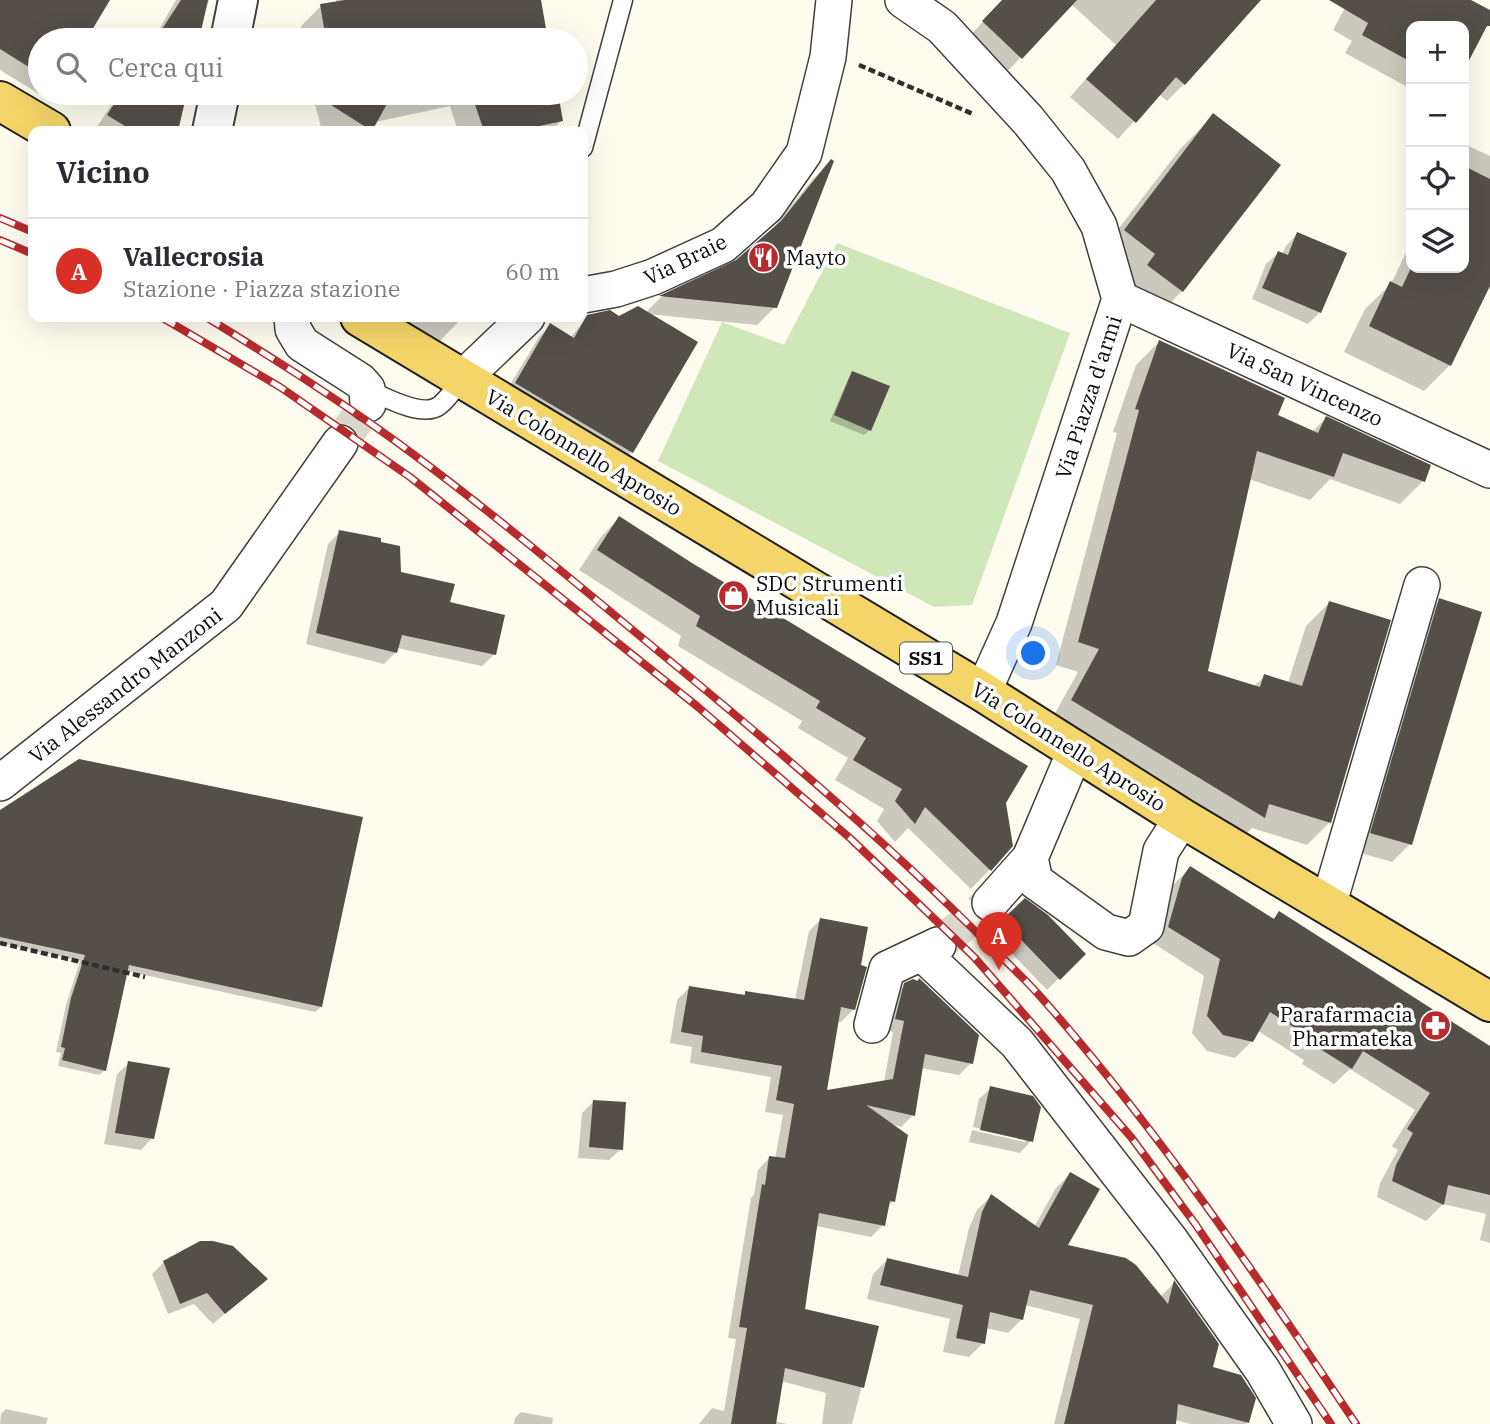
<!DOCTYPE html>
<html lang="it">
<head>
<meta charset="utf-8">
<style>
	:root { --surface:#fff; --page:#f2f2f3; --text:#2b2b33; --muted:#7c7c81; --line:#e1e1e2; --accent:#d93025 }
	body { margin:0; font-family:"IBM Plex Serif",serif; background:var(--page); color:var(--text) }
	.controls { position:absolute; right:21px; top:21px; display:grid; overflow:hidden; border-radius:14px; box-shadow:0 7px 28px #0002 }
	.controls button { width:63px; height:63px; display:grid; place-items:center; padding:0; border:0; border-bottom:2px solid var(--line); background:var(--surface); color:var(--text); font:35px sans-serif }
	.you { position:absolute; left:1034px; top:654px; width:24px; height:24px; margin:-18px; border:5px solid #fff; border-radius:50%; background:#1a73e8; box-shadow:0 0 0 10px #1a73e833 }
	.badge { display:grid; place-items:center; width:46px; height:46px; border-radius:50%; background:var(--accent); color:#fff; font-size:23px; font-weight:700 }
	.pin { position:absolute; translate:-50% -58px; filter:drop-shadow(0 2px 4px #0008) }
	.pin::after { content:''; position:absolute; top:37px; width:24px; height:21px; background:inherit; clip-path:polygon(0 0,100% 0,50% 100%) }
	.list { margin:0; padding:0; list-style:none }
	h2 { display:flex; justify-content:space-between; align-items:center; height:91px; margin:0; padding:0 28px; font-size:30px }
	h2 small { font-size:23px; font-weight:400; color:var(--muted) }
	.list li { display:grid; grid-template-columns:46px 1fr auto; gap:21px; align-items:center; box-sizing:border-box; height:105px; padding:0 28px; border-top:2px solid var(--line) }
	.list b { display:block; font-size:26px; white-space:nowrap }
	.list p { margin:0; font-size:23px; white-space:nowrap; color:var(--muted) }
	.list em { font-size:23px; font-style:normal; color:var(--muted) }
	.icon { flex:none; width:38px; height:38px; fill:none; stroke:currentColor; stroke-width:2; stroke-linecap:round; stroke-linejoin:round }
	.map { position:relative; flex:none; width:1490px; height:1424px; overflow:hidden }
	.search { position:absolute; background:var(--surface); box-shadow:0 7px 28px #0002; left:28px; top:28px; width:560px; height:77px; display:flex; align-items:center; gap:18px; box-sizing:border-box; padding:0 24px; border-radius:38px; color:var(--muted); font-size:26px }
	.panel { position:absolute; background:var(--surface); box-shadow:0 7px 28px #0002; left:28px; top:126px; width:560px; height:196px; border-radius:14px }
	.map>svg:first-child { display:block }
	.green { fill:#d0e7b9 }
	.shadow { fill:#0003 }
	.building { fill:#554f4a }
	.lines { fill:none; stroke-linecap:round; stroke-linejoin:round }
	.minor-tunnel { stroke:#dad8cc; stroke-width:35; stroke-dasharray:35 18; stroke-linecap:butt }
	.service-casing { stroke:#404040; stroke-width:21 }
	.minor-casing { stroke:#404040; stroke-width:38 }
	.tertiary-casing { stroke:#404040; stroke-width:42 }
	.primary-casing { stroke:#1e1e1e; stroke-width:42 }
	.path { stroke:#2f2f2f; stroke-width:4.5; stroke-dasharray:7 3.5; stroke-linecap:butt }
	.service { stroke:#fff; stroke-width:18 }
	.minor { stroke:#fff; stroke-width:35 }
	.tertiary { stroke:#fff; stroke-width:38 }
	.primary { stroke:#f3d56a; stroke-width:38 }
	.rail-casing { stroke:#b72b2e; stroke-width:8 }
	.rail { stroke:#fff; stroke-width:5; stroke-dasharray:16; stroke-linecap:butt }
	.labels { text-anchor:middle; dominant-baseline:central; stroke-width:7; stroke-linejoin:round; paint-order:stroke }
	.shield { fill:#fff; stroke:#565656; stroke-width:2 }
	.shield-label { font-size:19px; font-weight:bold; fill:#0d0d0d }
	.poi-label { font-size:21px; fill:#0d0d0d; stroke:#fff; text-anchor:start }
	.street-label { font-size:21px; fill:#0d0d0d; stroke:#fff }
</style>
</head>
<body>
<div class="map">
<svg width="1490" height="1424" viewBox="0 0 1490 1424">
	<rect width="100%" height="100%" fill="#fefcee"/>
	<!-- green -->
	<path class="green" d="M837,243L1070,333L972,605L934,607L658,461L722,322L784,345Z"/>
	<!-- shadow -->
	<g class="shadow">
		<path d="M0,0H108L84,40H40V93H48L44,97L0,70Z"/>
		<path d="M176,0H209L197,40H153Z"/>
		<path d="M336,0H539L546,40H303L301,26L321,6L337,3Z"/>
		<path d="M1003,0H1255L1184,84L1167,101L1159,94L1118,139L1070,97L1116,45L1071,4L1004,75L966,40Z"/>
		<path d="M1349,0H1467L1490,12V17L1464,66V26H1411V89L1345,53L1352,41L1333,30Z"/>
		<path d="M119,93H185L176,131H103L97,127Z"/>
		<path d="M312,93H556L561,121L551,131H458L450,106L375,122L370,131H322Z"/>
		<path d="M1214,115L1182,291L1150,324L1092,263L1181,148Z"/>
		<path d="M1464,144L1490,156V287L1485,292L1450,365L1424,391L1344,352L1365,309L1391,284L1411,242V268H1464Z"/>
		<path d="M831,161L775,307L757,325L647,314L632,452L620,464L504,395L539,337L550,326L570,338L588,316L619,318L645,313L660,298L737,262L769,233L813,179Z"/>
		<path d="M1297,234L1320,312L1308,324L1252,299L1266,264L1278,253L1282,254L1286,246Z"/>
		<path d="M397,317H463L440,341Z"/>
		<path d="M1159,342L1275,416L1312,432L1326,418L1423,481L1400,504L1330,479L1310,500L1249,479L1206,673L1253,687L1265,676L1288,683L1306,626L1329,603L1330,822L1307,845L1252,828L1240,840L1049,724L1078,672L1056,665L1117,433L1113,432L1136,365Z"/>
		<path d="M853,373L870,430L864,435L830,421L848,379Z"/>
		<path d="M619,518L691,565L1004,803L1011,847L971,889L908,828L895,842L877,821L884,809L835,780L848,758L798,728L802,721L678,646L681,636L579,570L600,538Z"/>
		<path d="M340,532L399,574L448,603L494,655L482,666L397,648L396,652L384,664L306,644L328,544Z"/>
		<path d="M1440,600L1410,844L1392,862L1354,851L1422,618Z"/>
		<path d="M0,812L321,1007L315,1012L126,971L105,1070L99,1075L58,1066L61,1053L56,1052L66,1005L80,961L0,943Z"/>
		<path d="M1190,868L1272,920L1279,913L1490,1048V1243L1480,1240L1486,1214L1443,1204L1426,1221L1377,1197L1380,1183L1398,1150L1392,1146L1415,1110L1350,1069L1334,1084L1302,1064L1304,1060L1258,1031L1252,1041L1235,1058L1207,1051L1192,1033L1204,976L1153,943L1166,897L1174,884Z"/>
		<path d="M1025,901L1084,954L1047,990L992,933Z"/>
		<path d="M821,919L853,1010L841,1022L837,1021L825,1092L884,1082L893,1032L884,1030L893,997L905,985L919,980L971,1063L959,1075L921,1068L913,1115L901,1127L891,1124L893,1201L886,1208L883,1225L871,1237L816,1226L804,1311L877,1328L852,1424H822L826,1393L781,1381L775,1421L787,1424H699L712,1408L724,1411L736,1339L728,1338L751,1198L754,1195L758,1170L769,1158L775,1159L783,1115L765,1112L771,1077L690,1063L692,1047L670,1043L677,1000L689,988L742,997L746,993L795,1000L809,931Z"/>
		<path d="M129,1063L152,1138L141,1150L104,1144L117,1074Z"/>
		<path d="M991,1088L1031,1141L1020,1153L969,1142L972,1130L1025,1142V1139L973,1127L979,1099Z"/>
		<path d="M594,1101L621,1149L609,1160L578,1158L582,1113Z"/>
		<path d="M1070,1174L1066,1246L1160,1297L1174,1283L1211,1369L1248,1422L1245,1424H1190L1133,1409L1125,1424H1054L1080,1319L1025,1305L1022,1319L1008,1333L986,1328L983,1343L969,1357L943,1352L950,1319L867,1299L873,1274L887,1260L958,1276L969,1228L977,1210L991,1196L1034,1227L1056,1188Z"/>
		<path d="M164,1262L265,1279L213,1324L194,1304L168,1314L152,1274Z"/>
		<path d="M6,1409L48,1418L46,1424H0L1,1414Z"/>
		<path d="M521,1412L553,1418L552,1424H514L515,1418Z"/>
	</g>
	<!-- building -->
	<g class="building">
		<path d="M0,0H110L86,40H40V74L0,49Z"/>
		<path d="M181,0H208L199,40H155Z"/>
		<path d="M345,0H541L548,40H326L320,4Z"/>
		<path d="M1002,0H1077L1022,59L982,21Z"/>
		<path d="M1156,0H1261L1185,85L1176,77L1136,123L1086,79Z"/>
		<path d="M1329,0H1471L1490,10V26H1487L1464,70V26H1411V62L1362,35L1368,23Z"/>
		<path d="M121,93H187L178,131H133L107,115Z"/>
		<path d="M312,93H393L372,131Z"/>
		<path d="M471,93H558L563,121L516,131H484Z"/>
		<path d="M1213,113L1281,165L1183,292L1147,265L1155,254L1124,230Z"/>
		<path d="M831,159L834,161L777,308L659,296L736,260L781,221Z"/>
		<path d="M1464,166L1490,179V286L1451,366L1369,326L1390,281L1402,287L1411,268H1464Z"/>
		<path d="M1297,232L1347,253L1321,313L1262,288L1278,251L1288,255Z"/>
		<path d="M638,306L698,342L633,453L515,383L550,323L574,338L587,315L610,310L619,316Z"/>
		<path d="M1159,340L1285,398L1278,415L1318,433L1326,416L1431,465L1425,482L1343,453L1334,477L1257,451L1208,671L1260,687L1264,674L1302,686L1329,601L1391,620L1331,823L1269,804L1265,818L1071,700L1099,649L1078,642L1139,410L1135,409Z"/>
		<path d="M852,371L890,386L871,431L834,415Z"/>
		<path d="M619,516L692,563L1028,766L1006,803L1013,846L991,871L925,807L915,824L895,801L902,789L853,760L866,738L816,708L820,701L696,626L700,616L597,550Z"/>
		<path d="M339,530L381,538V542L400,546L401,572L455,584L450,602L505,615L496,655L402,635L397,653L316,633Z"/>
		<path d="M1439,598L1482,612L1412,845L1370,833Z"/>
		<path d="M79,759L363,817L322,1007L129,965L106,1071L62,1060L65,1048L61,1047L71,998L85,955L0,937V810Z"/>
		<path d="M1190,866L1274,919L1279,911L1490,1046V1195L1448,1185L1444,1205L1392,1181L1396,1165L1413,1133L1407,1129L1430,1093L1363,1051L1352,1069L1317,1047L1319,1043L1270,1012L1253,1042L1223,1035L1207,1016L1220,959L1168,927L1182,878Z"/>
		<path d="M1025,898L1048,915L1086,954L1060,980L1002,920Z"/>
		<path d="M820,918L868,927L861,965L867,967L855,1010L841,1007L827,1090L893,1079L904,1021L895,1019L904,983L913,979L918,981L919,978L979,1035L973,1064L925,1054L915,1116L866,1105L908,1135L895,1202L890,1201L885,1226L819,1213L805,1309L879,1326L864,1388L785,1368L776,1424H731L747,1328L739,1327L762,1184L765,1185L769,1156L785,1158L794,1104L776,1100L782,1066L701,1052L703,1036L681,1032L689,986L745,995V991L804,1000Z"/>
		<path d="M128,1061L170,1068L154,1139L115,1133Z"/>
		<path d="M990,1086L1033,1096L1041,1107L1033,1142L980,1130Z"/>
		<path d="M593,1100L626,1102L623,1150L589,1147Z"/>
		<path d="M1070,1172L1100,1189L1068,1245L1126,1258L1136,1265L1168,1304L1174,1280L1219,1344L1213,1367L1241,1375L1256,1398L1249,1423L1178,1404L1176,1424H1064L1093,1305L1030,1290L1023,1320L990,1312L985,1344L956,1338L963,1305L880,1285L887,1258L968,1277L982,1212L991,1194L1039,1228Z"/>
		<path d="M200,1241H213L233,1246L268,1279L225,1314L207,1293L180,1304L163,1261Z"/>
	</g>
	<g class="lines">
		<!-- minor-tunnel -->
		<g class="minor-tunnel">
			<path d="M340,443L368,404"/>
			<path d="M938,945L990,903"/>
		</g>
		<defs>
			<g id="service">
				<path d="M583,148L623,0"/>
				<path d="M367,389C384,397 424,419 440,405C449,398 455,387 462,379"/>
			</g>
			<g id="minor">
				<path d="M903,0L942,27L1028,120L1068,170L1099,226L1120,299L1014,623L983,692"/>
				<path d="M583,295L616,289L653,277L723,245L767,206L804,153L828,57L834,0"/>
				<path d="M1120,299L1490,470"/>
				<path d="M292,317L293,329L302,344L360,381L367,389L368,404"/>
				<path d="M462,379L527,317"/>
				<path d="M1076,749L1030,858L1035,881L1106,932L1129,938L1146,926L1161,851L1182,818"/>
				<path d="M0,783L226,605L340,443"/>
				<path d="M990,903L1030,858"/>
				<path d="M1328,906L1422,585"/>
				<path d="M922,953L1017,1043L1171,1241L1263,1371L1294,1424"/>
				<path d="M872,1025L887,969L938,945"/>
			</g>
			<g id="tertiary">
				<path d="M230,40L238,0"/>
				<path d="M212,131L220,93"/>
			</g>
			<g id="primary">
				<path d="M0,101L51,131"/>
				<path d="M360,317L983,692L1182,818L1490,1002"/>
			</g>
		</defs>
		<!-- service casing -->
		<use href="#service" class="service-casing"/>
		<!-- minor casing -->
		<use href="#minor" class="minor-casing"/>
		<!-- tertiary casing -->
		<use href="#tertiary" class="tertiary-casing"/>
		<!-- primary casing -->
		<use href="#primary" class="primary-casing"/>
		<!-- path -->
		<g class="path">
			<path d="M859,65L973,114"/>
			<path d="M0,943L145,977"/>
		</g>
		<!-- service -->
		<use href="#service" class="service"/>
		<!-- minor -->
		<use href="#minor" class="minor"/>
		<!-- tertiary -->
		<use href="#tertiary" class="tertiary"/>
		<!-- primary -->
		<use href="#primary" class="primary"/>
		<defs>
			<g id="rail">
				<path d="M0,218L33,232"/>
				<path d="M0,240L33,254"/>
				<path d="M161,317L280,387L410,477L698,707L851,839L974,957L1131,1137L1196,1225L1331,1424"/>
				<path d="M206,317C279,362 352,408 421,460C512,528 598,602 686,674C783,754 880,837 970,926C993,949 1017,971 1039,995C1157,1128 1257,1276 1356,1424"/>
			</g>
		</defs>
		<!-- rail casing -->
		<use href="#rail" class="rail-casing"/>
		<!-- rail -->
		<use href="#rail" class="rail"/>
	</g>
	<!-- icons -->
	<defs>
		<symbol id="restaurant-disc" viewBox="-11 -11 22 22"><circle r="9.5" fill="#b72b2e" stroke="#fff"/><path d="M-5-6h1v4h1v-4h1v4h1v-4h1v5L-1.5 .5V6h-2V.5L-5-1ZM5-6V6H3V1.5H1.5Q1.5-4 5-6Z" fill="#fff"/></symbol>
		<symbol id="shop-disc" viewBox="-11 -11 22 22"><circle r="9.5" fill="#b72b2e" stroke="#fff"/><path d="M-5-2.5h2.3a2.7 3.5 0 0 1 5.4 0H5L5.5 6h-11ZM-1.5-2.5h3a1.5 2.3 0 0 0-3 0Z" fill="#fff"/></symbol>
		<symbol id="pharmacy-disc" viewBox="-11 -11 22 22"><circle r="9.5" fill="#b72b2e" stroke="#fff"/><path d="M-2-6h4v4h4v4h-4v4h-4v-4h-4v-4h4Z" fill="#fff"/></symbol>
	</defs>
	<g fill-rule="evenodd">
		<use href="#restaurant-disc" x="746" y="240" width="35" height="35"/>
		<use href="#shop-disc" x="716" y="578" width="35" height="35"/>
		<use href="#pharmacy-disc" x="1418" y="1008" width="35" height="35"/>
	</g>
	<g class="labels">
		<!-- shield labels -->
		<rect class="shield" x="900" y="642.5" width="52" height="31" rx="5"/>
		<g class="shield-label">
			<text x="926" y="658">SS1</text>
		</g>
		<!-- poi labels -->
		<g class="poi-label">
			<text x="786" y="257">Mayto</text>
			<text x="756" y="583">SDC Strumenti<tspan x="756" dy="24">Musicali</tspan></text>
			<text x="1413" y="1014" text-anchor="end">Parafarmacia<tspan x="1413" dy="24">Pharmateka</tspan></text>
		</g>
		<!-- street labels -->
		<g class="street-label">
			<text transform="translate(685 259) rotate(-26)">Via Braie</text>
			<text transform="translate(1305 384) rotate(25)">Via San Vincenzo</text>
			<text transform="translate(1088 397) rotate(-72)">Via Piazza d'armi</text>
			<text transform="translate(584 452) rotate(31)">Via Colonnello Aprosio</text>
			<text transform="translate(125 685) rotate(-38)">Via Alessandro Manzoni</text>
			<text transform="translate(1069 746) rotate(32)">Via Colonnello Aprosio</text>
		</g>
	</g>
</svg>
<div class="controls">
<button>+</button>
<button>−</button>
<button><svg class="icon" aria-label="locate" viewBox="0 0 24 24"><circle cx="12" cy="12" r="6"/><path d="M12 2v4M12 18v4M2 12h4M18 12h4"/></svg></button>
<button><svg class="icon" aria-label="layers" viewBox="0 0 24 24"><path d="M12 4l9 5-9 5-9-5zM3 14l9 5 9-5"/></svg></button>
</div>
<div class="you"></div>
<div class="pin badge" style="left:999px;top:970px">A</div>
<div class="search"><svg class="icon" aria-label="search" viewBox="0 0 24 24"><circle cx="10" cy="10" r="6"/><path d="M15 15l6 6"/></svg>Cerca qui</div>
<section class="panel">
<h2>Vicino<small></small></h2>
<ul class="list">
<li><span class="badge">A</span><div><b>Vallecrosia</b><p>Stazione · Piazza stazione</p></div><em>60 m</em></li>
</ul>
</section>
</div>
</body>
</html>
